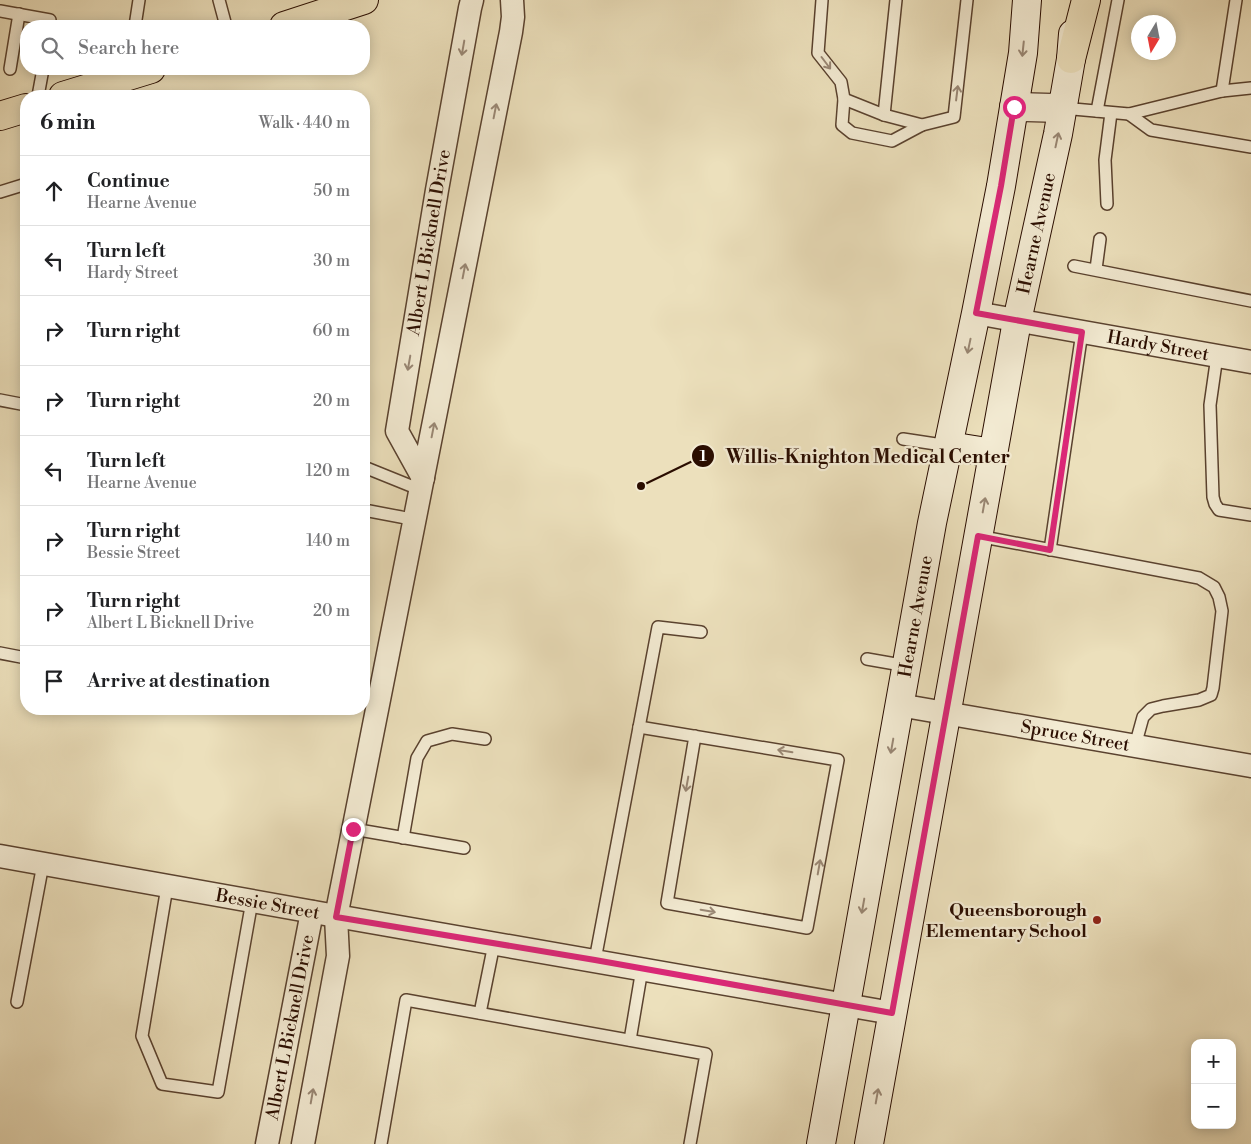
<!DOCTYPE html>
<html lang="en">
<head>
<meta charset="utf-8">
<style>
	:root { --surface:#fff; --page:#f6f6f6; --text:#202124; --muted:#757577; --line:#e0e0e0 }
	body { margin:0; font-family:"Libre Bodoni",serif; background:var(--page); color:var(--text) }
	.controls { position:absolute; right:15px; bottom:15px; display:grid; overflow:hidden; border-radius:10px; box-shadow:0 2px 12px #0003 }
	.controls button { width:45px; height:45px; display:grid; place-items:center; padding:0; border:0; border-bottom:1px solid var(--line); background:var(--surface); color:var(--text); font:25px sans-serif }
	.compass { position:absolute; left:1131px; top:15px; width:45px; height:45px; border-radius:50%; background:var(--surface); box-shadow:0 2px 12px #0003; rotate:190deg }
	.stop { position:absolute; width:15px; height:15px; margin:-11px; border:4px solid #db2777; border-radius:50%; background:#fff }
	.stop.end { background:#db2777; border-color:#fff; box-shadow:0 1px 5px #0008 }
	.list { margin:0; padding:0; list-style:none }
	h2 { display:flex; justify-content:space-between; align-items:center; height:65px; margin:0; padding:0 20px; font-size:21px }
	h2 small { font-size:16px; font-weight:400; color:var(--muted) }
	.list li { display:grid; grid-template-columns:32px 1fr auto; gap:15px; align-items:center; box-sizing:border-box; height:70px; padding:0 20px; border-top:1px solid var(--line) }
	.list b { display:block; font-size:19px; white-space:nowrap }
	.list p { margin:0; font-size:16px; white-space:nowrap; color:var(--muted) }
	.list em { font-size:16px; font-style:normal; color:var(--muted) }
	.icon { flex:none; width:28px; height:28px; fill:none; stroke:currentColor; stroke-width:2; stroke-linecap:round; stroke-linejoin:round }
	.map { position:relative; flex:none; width:1251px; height:1144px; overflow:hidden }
	.search { position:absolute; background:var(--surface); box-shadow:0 2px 12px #0003; left:20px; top:20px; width:350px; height:55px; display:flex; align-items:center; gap:12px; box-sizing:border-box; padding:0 18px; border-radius:20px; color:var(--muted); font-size:19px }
	.panel { position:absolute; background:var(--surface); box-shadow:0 2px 12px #0003; left:20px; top:90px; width:350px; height:625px; border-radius:20px }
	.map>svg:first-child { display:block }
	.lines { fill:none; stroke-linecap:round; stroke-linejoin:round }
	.service-casing { stroke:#5a422f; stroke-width:14 }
	.minor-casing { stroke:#5a422f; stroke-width:25 }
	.secondary-casing { stroke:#2a0d00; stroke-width:30 }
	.primary-casing { stroke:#2a0d00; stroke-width:30 }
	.service { stroke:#f3ebd3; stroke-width:11 }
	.minor { stroke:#f3ebd3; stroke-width:22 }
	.secondary { stroke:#f3ebd3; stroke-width:28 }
	.primary { stroke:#ece0bc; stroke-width:28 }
	.oneway { stroke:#998774 }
	.route { stroke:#db2777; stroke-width:6 }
	.poi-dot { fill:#8f2418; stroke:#f3ebd3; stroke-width:2 }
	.labels { text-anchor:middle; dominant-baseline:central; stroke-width:4.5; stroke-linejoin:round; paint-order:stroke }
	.street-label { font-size:18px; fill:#2a0d00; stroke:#f3ebd3 }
	.poi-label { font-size:18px; font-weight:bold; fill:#2a0d00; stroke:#f3ebd3; text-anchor:end }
	.leader { fill:none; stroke:#2a0d00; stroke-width:2 }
	.callout-dot { fill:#2a0d00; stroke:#f3ebd3; stroke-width:2 }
	.mark-label { font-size:15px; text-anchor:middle; font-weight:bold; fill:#fff }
	.callout-label { font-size:19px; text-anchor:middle; font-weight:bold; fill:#2a0d00; stroke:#f3ebd3; stroke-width:4.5; stroke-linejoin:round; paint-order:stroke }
</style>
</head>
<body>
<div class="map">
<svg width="1251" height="1144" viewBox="0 0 1251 1144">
	<rect width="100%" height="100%" fill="#ece0bc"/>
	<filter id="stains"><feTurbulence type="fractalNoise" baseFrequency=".004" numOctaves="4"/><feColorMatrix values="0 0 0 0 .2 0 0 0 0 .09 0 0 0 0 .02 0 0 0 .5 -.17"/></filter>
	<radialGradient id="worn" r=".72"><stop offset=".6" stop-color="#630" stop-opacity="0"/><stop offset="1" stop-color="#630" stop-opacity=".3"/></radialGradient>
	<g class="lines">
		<defs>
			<g id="service">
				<path d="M219,0L226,26"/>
				<path d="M822,0L818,53L841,82L844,99L884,115L922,125L954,117L967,0"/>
				<path d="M0,11L50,20L49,26"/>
				<path d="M135,26L139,0"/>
				<path d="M10,69L19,14"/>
				<path d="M1222,91L1236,0"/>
				<path d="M38,96L43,69"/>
				<path d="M844,99L842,125L852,133L892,141L922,125"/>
				<path d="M1062,108L1129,114L1222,91L1251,88"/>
				<path d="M1097,111L1118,0"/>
				<path d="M1129,114L1151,130L1251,147"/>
				<path d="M884,115L896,0"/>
				<path d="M0,192L26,184"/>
				<path d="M1107,204L1105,160L1111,113"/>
				<path d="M1074,266L1251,301"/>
				<path d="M1096,269L1100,239"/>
				<path d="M1217,356L1210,405L1213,497L1215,504L1219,510L1251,515"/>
				<path d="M0,400L26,405"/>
				<path d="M903,439L949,446"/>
				<path d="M364,467L421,490"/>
				<path d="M364,510L401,517L415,520"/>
				<path d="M978,536L1199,578L1214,587L1219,597L1222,611L1213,688L1211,695L1199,700L1163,706L1151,709L1143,717L1135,746"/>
				<path d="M1050,550L1082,332"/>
				<path d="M0,653L26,658"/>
				<path d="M867,659L907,666"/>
				<path d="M639,727L838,760L807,928L667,903L695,736"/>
				<path d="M353,829L464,848"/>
				<path d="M403,838L417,758L427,741L452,734L485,739"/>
				<path d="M167,887L142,1036L162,1084L218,1092L252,901"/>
				<path d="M595,960L658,627L701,632"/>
				<path d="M17,1002L43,864"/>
				<path d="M480,1013L494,944"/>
				<path d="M630,1040L642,969"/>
				<path d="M381,1144L406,1000L706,1054L690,1144"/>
			</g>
			<g id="minor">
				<path id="s1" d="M976,313L1251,362"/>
				<path id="s2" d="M423,478L397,431L437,190L470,8L472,0"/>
				<path id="s3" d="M899,705L1251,766"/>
				<path id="s4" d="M0,856C297,910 595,961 892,1013"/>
				<path id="s5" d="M267,1144L312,912"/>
				<path d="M303,1144L338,956L336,917L511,32L513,17L512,0"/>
			</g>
			<g id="secondary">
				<path d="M1014,107L1062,108"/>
				<path d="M949,446L993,453"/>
				<path id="s6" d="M821,1144L932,523L976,313L1001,186L1023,53L1027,0"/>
				<path id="s7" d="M869,1144L1017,321L1058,134L1071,59L1073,34"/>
			</g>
			<g id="primary">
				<path d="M284,26L364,0"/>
				<path d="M1071,59L1086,0"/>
				<path d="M63,96L151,69"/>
				<path d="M0,116L26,108"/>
			</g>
		</defs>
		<!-- service casing -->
		<use href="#service" class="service-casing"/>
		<!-- minor casing -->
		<use href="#minor" class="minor-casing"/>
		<!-- secondary casing -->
		<use href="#secondary" class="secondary-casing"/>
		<!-- primary casing -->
		<use href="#primary" class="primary-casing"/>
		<!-- service -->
		<use href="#service" class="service"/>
		<!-- minor -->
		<use href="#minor" class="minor"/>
		<!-- secondary -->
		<use href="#secondary" class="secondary"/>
		<!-- primary -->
		<use href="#primary" class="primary"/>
	</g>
	<!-- one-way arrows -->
	<defs><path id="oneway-shaft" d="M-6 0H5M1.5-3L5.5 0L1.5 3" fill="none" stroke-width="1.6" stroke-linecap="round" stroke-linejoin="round" transform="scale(1.25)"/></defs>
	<g class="oneway">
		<use href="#oneway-shaft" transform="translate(463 48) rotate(100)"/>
		<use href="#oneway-shaft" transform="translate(1023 49) rotate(96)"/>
		<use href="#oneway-shaft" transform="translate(826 63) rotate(53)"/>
		<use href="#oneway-shaft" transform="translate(957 93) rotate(-83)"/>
		<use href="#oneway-shaft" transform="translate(495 111) rotate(-79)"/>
		<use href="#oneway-shaft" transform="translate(1057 140) rotate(-78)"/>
		<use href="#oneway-shaft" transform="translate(464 271) rotate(-79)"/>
		<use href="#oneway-shaft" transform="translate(969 346) rotate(102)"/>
		<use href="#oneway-shaft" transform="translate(409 363) rotate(100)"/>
		<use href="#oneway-shaft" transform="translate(433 430) rotate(-79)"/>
		<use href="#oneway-shaft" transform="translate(984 505) rotate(-80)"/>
		<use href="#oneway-shaft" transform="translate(892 746) rotate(100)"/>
		<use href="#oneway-shaft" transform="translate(785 751) rotate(-171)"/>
		<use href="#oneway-shaft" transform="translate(687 784) rotate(100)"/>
		<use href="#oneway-shaft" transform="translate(819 867) rotate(-80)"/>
		<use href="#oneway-shaft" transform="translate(863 906) rotate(100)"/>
		<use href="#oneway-shaft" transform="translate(708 911) rotate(10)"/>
		<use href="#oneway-shaft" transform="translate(312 1096) rotate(-80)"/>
		<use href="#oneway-shaft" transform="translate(877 1096) rotate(-80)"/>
	</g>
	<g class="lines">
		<!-- route -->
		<path class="route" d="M353,829L336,917L595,960L892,1013L978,536L1050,550L1082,332L976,313L1001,186L1014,107"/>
	</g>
	<!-- markers -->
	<circle class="poi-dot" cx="1097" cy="920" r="5"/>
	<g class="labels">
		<!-- street labels -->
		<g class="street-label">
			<text stroke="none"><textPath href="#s7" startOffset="926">Hearne Avenue</textPath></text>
			<text stroke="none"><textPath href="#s2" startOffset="245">Albert L Bicknell Drive</textPath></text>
			<text stroke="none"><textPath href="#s1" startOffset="185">Hardy Street</textPath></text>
			<text stroke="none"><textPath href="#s6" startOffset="536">Hearne Avenue</textPath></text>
			<text stroke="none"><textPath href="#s3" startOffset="179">Spruce Street</textPath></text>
			<text stroke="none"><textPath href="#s4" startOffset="272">Bessie Street</textPath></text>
			<text stroke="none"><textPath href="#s5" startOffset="119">Albert L Bicknell Drive</textPath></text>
		</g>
		<!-- poi labels -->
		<g class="poi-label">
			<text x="1087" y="910">Queensborough<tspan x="1087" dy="21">Elementary School</tspan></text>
		</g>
	</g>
	<!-- callouts -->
	<path class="leader" d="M641 486L703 456"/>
	<g class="callout-dot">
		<circle cx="641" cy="486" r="5"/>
		<circle cx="703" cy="456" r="12"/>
	</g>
	<g class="mark-label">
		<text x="703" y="461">1</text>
	</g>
	<g class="callout-label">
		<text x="868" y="463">Willis-Knighton Medical Center</text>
	</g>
	<rect width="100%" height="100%" filter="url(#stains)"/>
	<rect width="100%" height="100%" fill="url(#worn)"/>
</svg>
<div class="controls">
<button>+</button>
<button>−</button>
</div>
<svg class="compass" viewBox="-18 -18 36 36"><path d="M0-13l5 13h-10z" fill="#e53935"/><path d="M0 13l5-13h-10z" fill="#757577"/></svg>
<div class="stop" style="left:1014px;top:107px"></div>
<div class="stop end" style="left:353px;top:829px"></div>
<div class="search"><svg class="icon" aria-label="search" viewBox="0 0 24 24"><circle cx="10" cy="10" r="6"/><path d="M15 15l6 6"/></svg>Search here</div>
<section class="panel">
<h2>6 min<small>Walk · 440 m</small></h2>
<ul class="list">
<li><svg class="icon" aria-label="ahead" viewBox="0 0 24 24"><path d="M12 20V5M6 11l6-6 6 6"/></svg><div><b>Continue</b><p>Hearne Avenue</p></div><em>50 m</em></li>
<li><svg class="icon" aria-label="left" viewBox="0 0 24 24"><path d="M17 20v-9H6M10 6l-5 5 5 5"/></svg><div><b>Turn left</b><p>Hardy Street</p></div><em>30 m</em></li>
<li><svg class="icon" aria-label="right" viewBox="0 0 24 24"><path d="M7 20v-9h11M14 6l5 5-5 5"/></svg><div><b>Turn right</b></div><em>60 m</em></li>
<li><svg class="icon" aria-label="right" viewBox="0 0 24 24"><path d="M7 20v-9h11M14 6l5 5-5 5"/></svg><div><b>Turn right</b></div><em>20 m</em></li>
<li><svg class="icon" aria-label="left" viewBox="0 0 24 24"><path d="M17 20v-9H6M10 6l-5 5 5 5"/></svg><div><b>Turn left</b><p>Hearne Avenue</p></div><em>120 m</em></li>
<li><svg class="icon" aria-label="right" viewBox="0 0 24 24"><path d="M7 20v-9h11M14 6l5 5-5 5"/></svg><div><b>Turn right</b><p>Bessie Street</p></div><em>140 m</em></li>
<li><svg class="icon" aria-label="right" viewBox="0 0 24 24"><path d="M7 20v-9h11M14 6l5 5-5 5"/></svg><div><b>Turn right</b><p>Albert L Bicknell Drive</p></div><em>20 m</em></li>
<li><svg class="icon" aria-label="arrive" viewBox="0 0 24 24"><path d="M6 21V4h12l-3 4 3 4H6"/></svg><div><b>Arrive at destination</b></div></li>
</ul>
</section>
</div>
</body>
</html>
